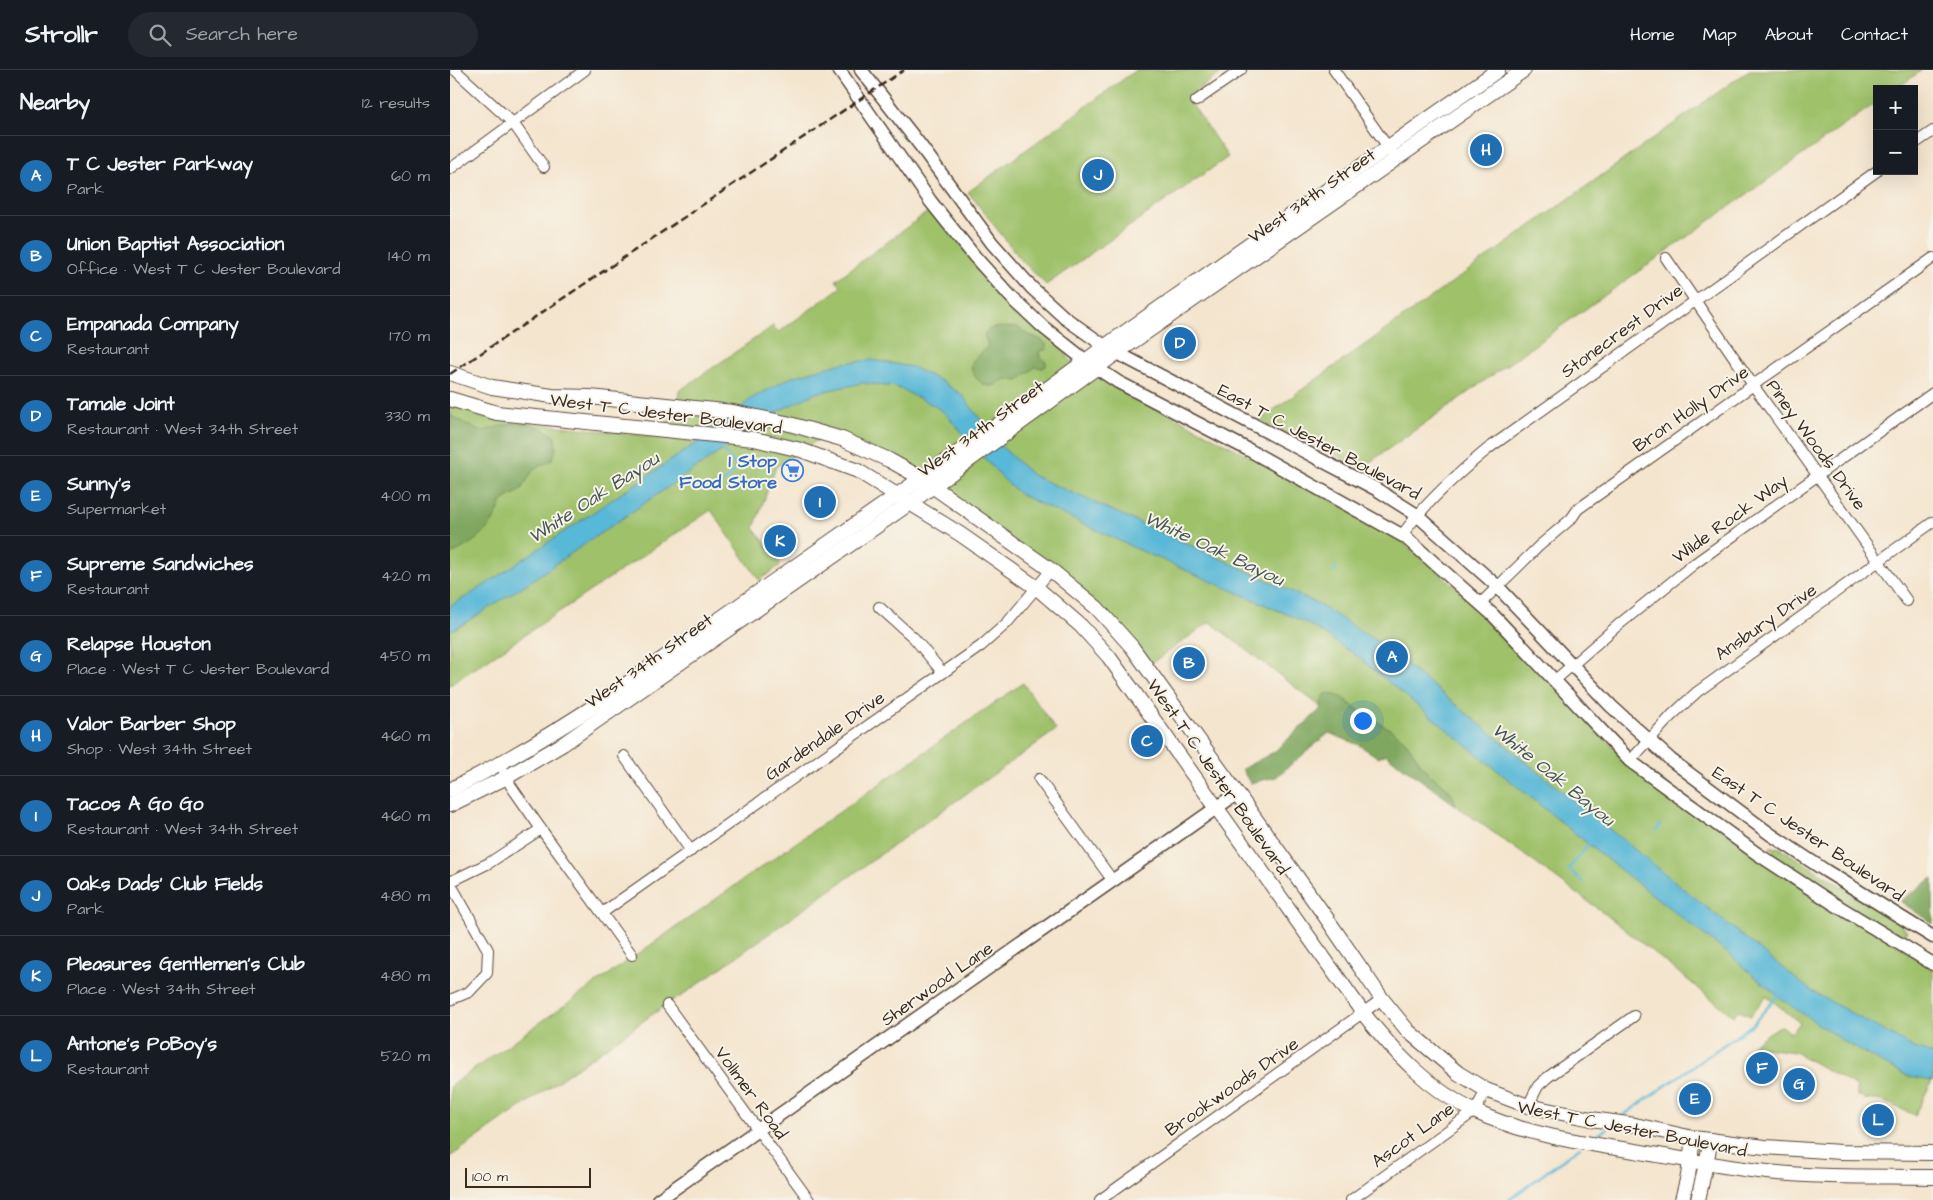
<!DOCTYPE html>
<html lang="en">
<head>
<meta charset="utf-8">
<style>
	:root { --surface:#171b24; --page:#242831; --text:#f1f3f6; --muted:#9ea1a6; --line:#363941; --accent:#1f6fb2 }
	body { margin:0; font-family:"Architects Daughter",sans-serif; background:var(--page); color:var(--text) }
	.controls { position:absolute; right:15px; top:15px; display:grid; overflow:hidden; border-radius:0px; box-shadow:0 5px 20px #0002 }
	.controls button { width:45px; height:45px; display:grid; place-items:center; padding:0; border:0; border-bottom:1px solid var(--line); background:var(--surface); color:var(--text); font:25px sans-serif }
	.scale { position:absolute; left:15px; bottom:12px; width:126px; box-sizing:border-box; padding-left:5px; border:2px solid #3b2a1e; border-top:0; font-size:14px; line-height:18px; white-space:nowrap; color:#3b2a1e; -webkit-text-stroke:4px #f7f3e8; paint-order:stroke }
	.you { position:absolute; left:912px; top:650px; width:18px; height:18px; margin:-12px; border:4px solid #fff; border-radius:50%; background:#1a73e8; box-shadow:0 0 0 8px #1a73e833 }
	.badge { display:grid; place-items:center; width:32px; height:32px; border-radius:50%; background:var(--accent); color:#fff; font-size:16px; font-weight:700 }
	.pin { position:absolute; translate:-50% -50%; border:2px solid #fff; box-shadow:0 1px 5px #0006 }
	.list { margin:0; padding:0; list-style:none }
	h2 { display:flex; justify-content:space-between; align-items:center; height:65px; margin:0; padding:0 20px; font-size:21px }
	h2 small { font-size:16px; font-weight:400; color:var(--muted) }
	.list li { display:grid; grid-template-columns:32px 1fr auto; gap:15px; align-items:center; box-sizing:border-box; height:80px; padding:0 20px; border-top:1px solid var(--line) }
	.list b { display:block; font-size:19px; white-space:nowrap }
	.list p { margin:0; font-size:16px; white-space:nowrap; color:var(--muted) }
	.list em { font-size:16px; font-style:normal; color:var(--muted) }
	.icon { flex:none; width:28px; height:28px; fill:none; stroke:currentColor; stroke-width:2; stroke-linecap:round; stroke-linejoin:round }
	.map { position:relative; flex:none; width:1483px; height:1130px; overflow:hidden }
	header { display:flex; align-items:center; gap:30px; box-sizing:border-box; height:70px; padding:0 25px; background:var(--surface); border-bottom:1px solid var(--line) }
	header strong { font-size:24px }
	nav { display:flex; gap:28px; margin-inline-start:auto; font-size:18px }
	.search { width:350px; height:45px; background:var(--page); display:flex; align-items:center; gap:12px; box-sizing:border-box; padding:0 18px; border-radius:28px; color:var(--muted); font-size:19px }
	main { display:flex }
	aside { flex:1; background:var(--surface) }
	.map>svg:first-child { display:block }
	.green { fill:#9fc16a; stroke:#6d7644 }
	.forest { fill:#7fa75e; stroke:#5d683e }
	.water { fill:#58b8d7; stroke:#4a717a }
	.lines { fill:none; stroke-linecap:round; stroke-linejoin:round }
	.stream { stroke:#58b8d7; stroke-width:2.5 }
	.minor-casing { stroke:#574638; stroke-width:12 }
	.tertiary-casing { stroke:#574638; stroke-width:15 }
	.secondary-casing { stroke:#574638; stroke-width:16 }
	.minor { stroke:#fff; stroke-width:10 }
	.tertiary { stroke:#fff; stroke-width:12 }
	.secondary { stroke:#fff; stroke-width:14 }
	.rail { stroke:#3b2a1e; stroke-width:2.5; stroke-dasharray:8 4; stroke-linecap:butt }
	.labels { text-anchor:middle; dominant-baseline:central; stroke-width:4; stroke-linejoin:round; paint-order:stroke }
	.street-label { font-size:18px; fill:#3b2a1e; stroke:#f7f3e8 }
	.shop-label { font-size:18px; font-weight:bold; fill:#366cbe; stroke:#f7f3e8; text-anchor:end }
	.water-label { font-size:19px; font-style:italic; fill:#445556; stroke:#f7f3e8 }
</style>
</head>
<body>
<header>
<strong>Strollr</strong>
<div class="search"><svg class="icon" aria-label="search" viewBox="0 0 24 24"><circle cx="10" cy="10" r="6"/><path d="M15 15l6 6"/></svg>Search here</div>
<nav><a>Home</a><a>Map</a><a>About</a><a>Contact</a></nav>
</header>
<main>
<aside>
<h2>Nearby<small>12 results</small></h2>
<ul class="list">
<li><span class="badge">A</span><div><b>T C Jester Parkway</b><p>Park</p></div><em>60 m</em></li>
<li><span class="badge">B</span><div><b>Union Baptist Association</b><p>Office · West T C Jester Boulevard</p></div><em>140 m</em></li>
<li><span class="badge">C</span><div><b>Empanada Company</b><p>Restaurant</p></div><em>170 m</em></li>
<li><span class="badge">D</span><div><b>Tamale Joint</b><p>Restaurant · West 34th Street</p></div><em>330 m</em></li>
<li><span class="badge">E</span><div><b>Sunny's</b><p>Supermarket</p></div><em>400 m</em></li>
<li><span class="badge">F</span><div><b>Supreme Sandwiches</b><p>Restaurant</p></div><em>420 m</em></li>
<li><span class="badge">G</span><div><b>Relapse Houston</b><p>Place · West T C Jester Boulevard</p></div><em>450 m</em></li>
<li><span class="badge">H</span><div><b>Valor Barber Shop</b><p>Shop · West 34th Street</p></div><em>460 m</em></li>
<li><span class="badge">I</span><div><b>Tacos A Go Go</b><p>Restaurant · West 34th Street</p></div><em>460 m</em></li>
<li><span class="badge">J</span><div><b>Oaks Dads' Club Fields</b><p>Park</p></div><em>480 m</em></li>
<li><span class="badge">K</span><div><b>Pleasures Gentlemen's Club</b><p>Place · West 34th Street</p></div><em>480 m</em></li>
<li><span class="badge">L</span><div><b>Antone's PoBoy's</b><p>Restaurant</p></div><em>520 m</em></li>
</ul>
</aside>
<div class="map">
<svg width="1483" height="1130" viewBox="0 0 1483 1130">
	<rect width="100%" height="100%" fill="#f7f3e8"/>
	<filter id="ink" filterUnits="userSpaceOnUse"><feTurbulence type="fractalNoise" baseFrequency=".02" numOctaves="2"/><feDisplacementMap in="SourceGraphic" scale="10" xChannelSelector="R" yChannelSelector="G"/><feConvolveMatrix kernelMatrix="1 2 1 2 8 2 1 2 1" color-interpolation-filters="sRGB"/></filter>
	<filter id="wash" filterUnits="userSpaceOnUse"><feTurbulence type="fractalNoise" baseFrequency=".0096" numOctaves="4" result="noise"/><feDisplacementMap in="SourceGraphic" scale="20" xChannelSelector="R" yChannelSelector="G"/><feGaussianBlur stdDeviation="1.12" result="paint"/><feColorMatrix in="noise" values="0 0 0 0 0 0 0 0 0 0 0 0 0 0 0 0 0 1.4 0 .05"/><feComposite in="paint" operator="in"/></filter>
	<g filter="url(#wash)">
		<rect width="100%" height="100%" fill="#f4e5ce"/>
		<!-- green -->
		<g class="green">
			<path d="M686,0H776L737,27L778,87L596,215L572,191L518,122Z"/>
			<path d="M1299,0H1472L1446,19H1427V32L913,397L808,351Z"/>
			<path d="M479,141L482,142L616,283C620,295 639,307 650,307L940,461L1028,536L1164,678L1483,899V1009L1465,1045L1433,1031L1414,1029L1411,1026H1407V1017L1345,982L1300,976L1328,957L1332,956L1341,963L1350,953L1316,926L1300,946L1288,940L1283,946L1154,843L879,643L760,552L700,594L678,566L497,419V415L474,398L467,400L381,361L326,397L304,458L331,495L309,510L261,440L0,615V335L66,351L208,367L231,332L229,330V321L323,256L329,262L391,217L386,210Z"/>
			<path d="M573,613L606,660L227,929L226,928L0,1087V1016Z"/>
			<path d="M1320,777L1330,778L1449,852L1457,862L1455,864L1444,863L1429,855L1330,791Z"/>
		</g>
		<!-- forest -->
		<g class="forest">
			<path d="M565,257C572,258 573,262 579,265C587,268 597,269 597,280H591L589,283L590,287L596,292V296L593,298L585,297L568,311C563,311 558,308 553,310C548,312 544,318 539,316C529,314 519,302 522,293C525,286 534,283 538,275C537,272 536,270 535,267C533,254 557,258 565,257Z"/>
			<path d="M0,345L27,360L33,361L58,354L75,353L93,358L105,367L106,379L102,390L84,399L70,421L53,430C49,436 48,444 43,451C33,467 16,477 0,485Z"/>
			<path d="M876,624C881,624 886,625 891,627C899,631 904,639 912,643C926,653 942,657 954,670C963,679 968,692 977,701C989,714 1001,714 1006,735L935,684L929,688L909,675L879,663L826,707L800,713L792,699L824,682L872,638L871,630Z"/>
			<path d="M1483,808V854L1450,831Z"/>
		</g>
		<!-- water -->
		<path class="water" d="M422,290L462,297L491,311L512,325L550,375L582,405L776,491L868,534L930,573L1102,713L1360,920L1466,979L1483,984V1011L1459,1007L1396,973L1331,929L1280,885L1159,791L904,584L857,553L687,479L569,424L551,407L495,343L483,335L446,317L413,313L366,323L331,340L72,517L15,553L0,561V536L24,522L248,372L302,328L342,307L393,293Z"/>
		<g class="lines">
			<!-- stream -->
			<g class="stream">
				<path d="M268,417L288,398L271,378"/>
				<path d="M884,502L886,497"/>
				<path d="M1207,760L1210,755"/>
				<path d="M1133,812L1119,799L1140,772"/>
				<path d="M1171,1047L1302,955L1329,924"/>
				<path d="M1143,1068L1159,1057"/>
				<path d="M1059,1130L1130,1077"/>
			</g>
		</g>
	</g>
	<g filter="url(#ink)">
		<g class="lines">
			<defs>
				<g id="minor">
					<path d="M5,0L63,53L94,97"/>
					<path d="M884,0L942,83"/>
					<path d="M746,31L791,0"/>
					<path d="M1464,74L1483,61"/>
					<path d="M0,99L135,0"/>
					<path d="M1216,188L1303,315L1457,531"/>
					<path d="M952,465C976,432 1007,404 1039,378L1427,101"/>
					<path d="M1031,533L1089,476L1121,449L1128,439L1483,188"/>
					<path d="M429,537L464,568L493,603"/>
					<path d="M1104,611L1167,556L1244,494L1483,323"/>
					<path d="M174,686L241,781"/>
					<path d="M1180,691L1222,645L1247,622L1483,452"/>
					<path d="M54,702L61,716L91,759L182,885"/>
					<path d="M589,709L663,811"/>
					<path d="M0,812L39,793L91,759"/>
					<path d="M0,813L38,880L37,903L19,922L0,930"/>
					<path d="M152,843L531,576L557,553L601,500"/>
					<path d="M217,935L359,1130"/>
					<path d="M1078,1036L1088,1016L1098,1007L1184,946"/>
					<path d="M650,1130L932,929"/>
					<path d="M901,1130L1025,1041L1036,1020"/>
				</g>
				<g id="tertiary">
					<path d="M389,0L481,132L525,187L561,227L593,257L636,291L668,312L799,380L955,467L1043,545L1180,691L1306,783L1381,832L1483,894"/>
					<path d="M411,0L470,75L542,173L582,218L615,248L656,277L926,419L967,445L1047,516L1161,636L1221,690L1320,764L1376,801L1483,867"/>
					<path d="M208,1130L786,724"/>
				</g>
				<g id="secondary">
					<path d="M0,303L42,317L102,326L140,327L283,342L336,353L392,369L439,390L471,408L601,500L647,538L682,577L875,846L932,929L958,961L1008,1003L1036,1020L1078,1036L1141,1049L1185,1055L1243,1068L1315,1077L1391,1082L1483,1083"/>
					<path d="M0,329L47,343L304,369L351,380L408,401L510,464L587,518L631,556L659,587L913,943C945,983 979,1020 1026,1042C1074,1064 1127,1072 1179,1080C1222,1087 1266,1096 1309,1101C1367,1108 1425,1106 1483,1107"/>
					<path d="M0,720C55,692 107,661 158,627L559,347L664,270L1048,0"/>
					<path d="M0,735L57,707L113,674L165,638L460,433L675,277L1074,0"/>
					<path d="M1232,1130L1238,1106L1243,1068"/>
					<path d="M1248,1130L1261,1070"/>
				</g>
			</defs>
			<!-- minor casing -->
			<use href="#minor" class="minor-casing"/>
			<!-- tertiary casing -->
			<use href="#tertiary" class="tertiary-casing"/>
			<!-- secondary casing -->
			<use href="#secondary" class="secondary-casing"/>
			<!-- minor -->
			<use href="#minor" class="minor"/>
			<!-- tertiary -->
			<use href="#tertiary" class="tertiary"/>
			<!-- secondary -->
			<use href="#secondary" class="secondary"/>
			<!-- rail -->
			<path class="rail" d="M0,304L454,0"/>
		</g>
	</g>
	<!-- icons -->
	<defs>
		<symbol id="supermarket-ring" viewBox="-11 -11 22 22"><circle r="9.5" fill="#f7f3e8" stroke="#3f7fe0" stroke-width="1.5"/><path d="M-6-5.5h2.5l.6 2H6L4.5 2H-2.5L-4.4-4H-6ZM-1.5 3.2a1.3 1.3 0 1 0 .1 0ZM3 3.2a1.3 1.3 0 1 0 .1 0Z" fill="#3f7fe0"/></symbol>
	</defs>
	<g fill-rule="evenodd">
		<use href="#supermarket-ring" x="330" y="388" width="25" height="25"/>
	</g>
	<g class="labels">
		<!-- street labels -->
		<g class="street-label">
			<text transform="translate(862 126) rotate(-35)">West 34th Street</text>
			<text transform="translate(1172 261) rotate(-36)">Stonecrest Drive</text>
			<text transform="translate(1241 339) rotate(-35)">Bron Holly Drive</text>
			<text transform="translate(216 344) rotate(7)">West T C Jester Boulevard</text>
			<text transform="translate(531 359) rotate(-36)">West 34th Street</text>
			<text transform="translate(869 372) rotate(28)">East T C Jester Boulevard</text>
			<text transform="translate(1366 375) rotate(54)">Piney Woods Drive</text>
			<text transform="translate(1280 449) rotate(-36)">Wilde Rock Way</text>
			<text transform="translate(1316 552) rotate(-35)">Ansbury Drive</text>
			<text transform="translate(199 591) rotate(-35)">West 34th Street</text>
			<text transform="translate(375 666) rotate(-35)">Gardendale Drive</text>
			<text transform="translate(768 707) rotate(55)">West T C Jester Boulevard</text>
			<text transform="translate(1358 764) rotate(34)">East T C Jester Boulevard</text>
			<text transform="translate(487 914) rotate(-35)">Sherwood Lane</text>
			<text transform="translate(782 1017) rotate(-35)">Brookwoods Drive</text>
			<text transform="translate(301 1023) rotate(54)">Vollmer Road</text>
			<text transform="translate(1182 1059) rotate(11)">West T C Jester Boulevard</text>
			<text transform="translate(963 1065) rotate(-36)">Ascot Lane</text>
		</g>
		<!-- shop labels -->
		<g class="shop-label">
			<text x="327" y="391">1 Stop<tspan x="327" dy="21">Food Store</tspan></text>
		</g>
		<!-- water labels -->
		<g class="water-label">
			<text transform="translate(144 428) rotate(-33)">White Oak Bayou</text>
			<text transform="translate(764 479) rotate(25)">White Oak Bayou</text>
			<text transform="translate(1103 705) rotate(39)">White Oak Bayou</text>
		</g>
	</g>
</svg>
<div class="controls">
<button>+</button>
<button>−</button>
</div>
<div class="scale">100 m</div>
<div class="you"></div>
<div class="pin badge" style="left:942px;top:587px">A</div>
<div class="pin badge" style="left:739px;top:593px">B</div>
<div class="pin badge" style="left:697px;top:671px">C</div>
<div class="pin badge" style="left:730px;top:273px">D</div>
<div class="pin badge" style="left:1245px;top:1029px">E</div>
<div class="pin badge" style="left:1312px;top:998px">F</div>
<div class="pin badge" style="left:1349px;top:1014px">G</div>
<div class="pin badge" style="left:1036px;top:80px">H</div>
<div class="pin badge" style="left:370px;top:432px">I</div>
<div class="pin badge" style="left:648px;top:105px">J</div>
<div class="pin badge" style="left:330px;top:471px">K</div>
<div class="pin badge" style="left:1428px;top:1050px">L</div>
</div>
</main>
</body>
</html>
